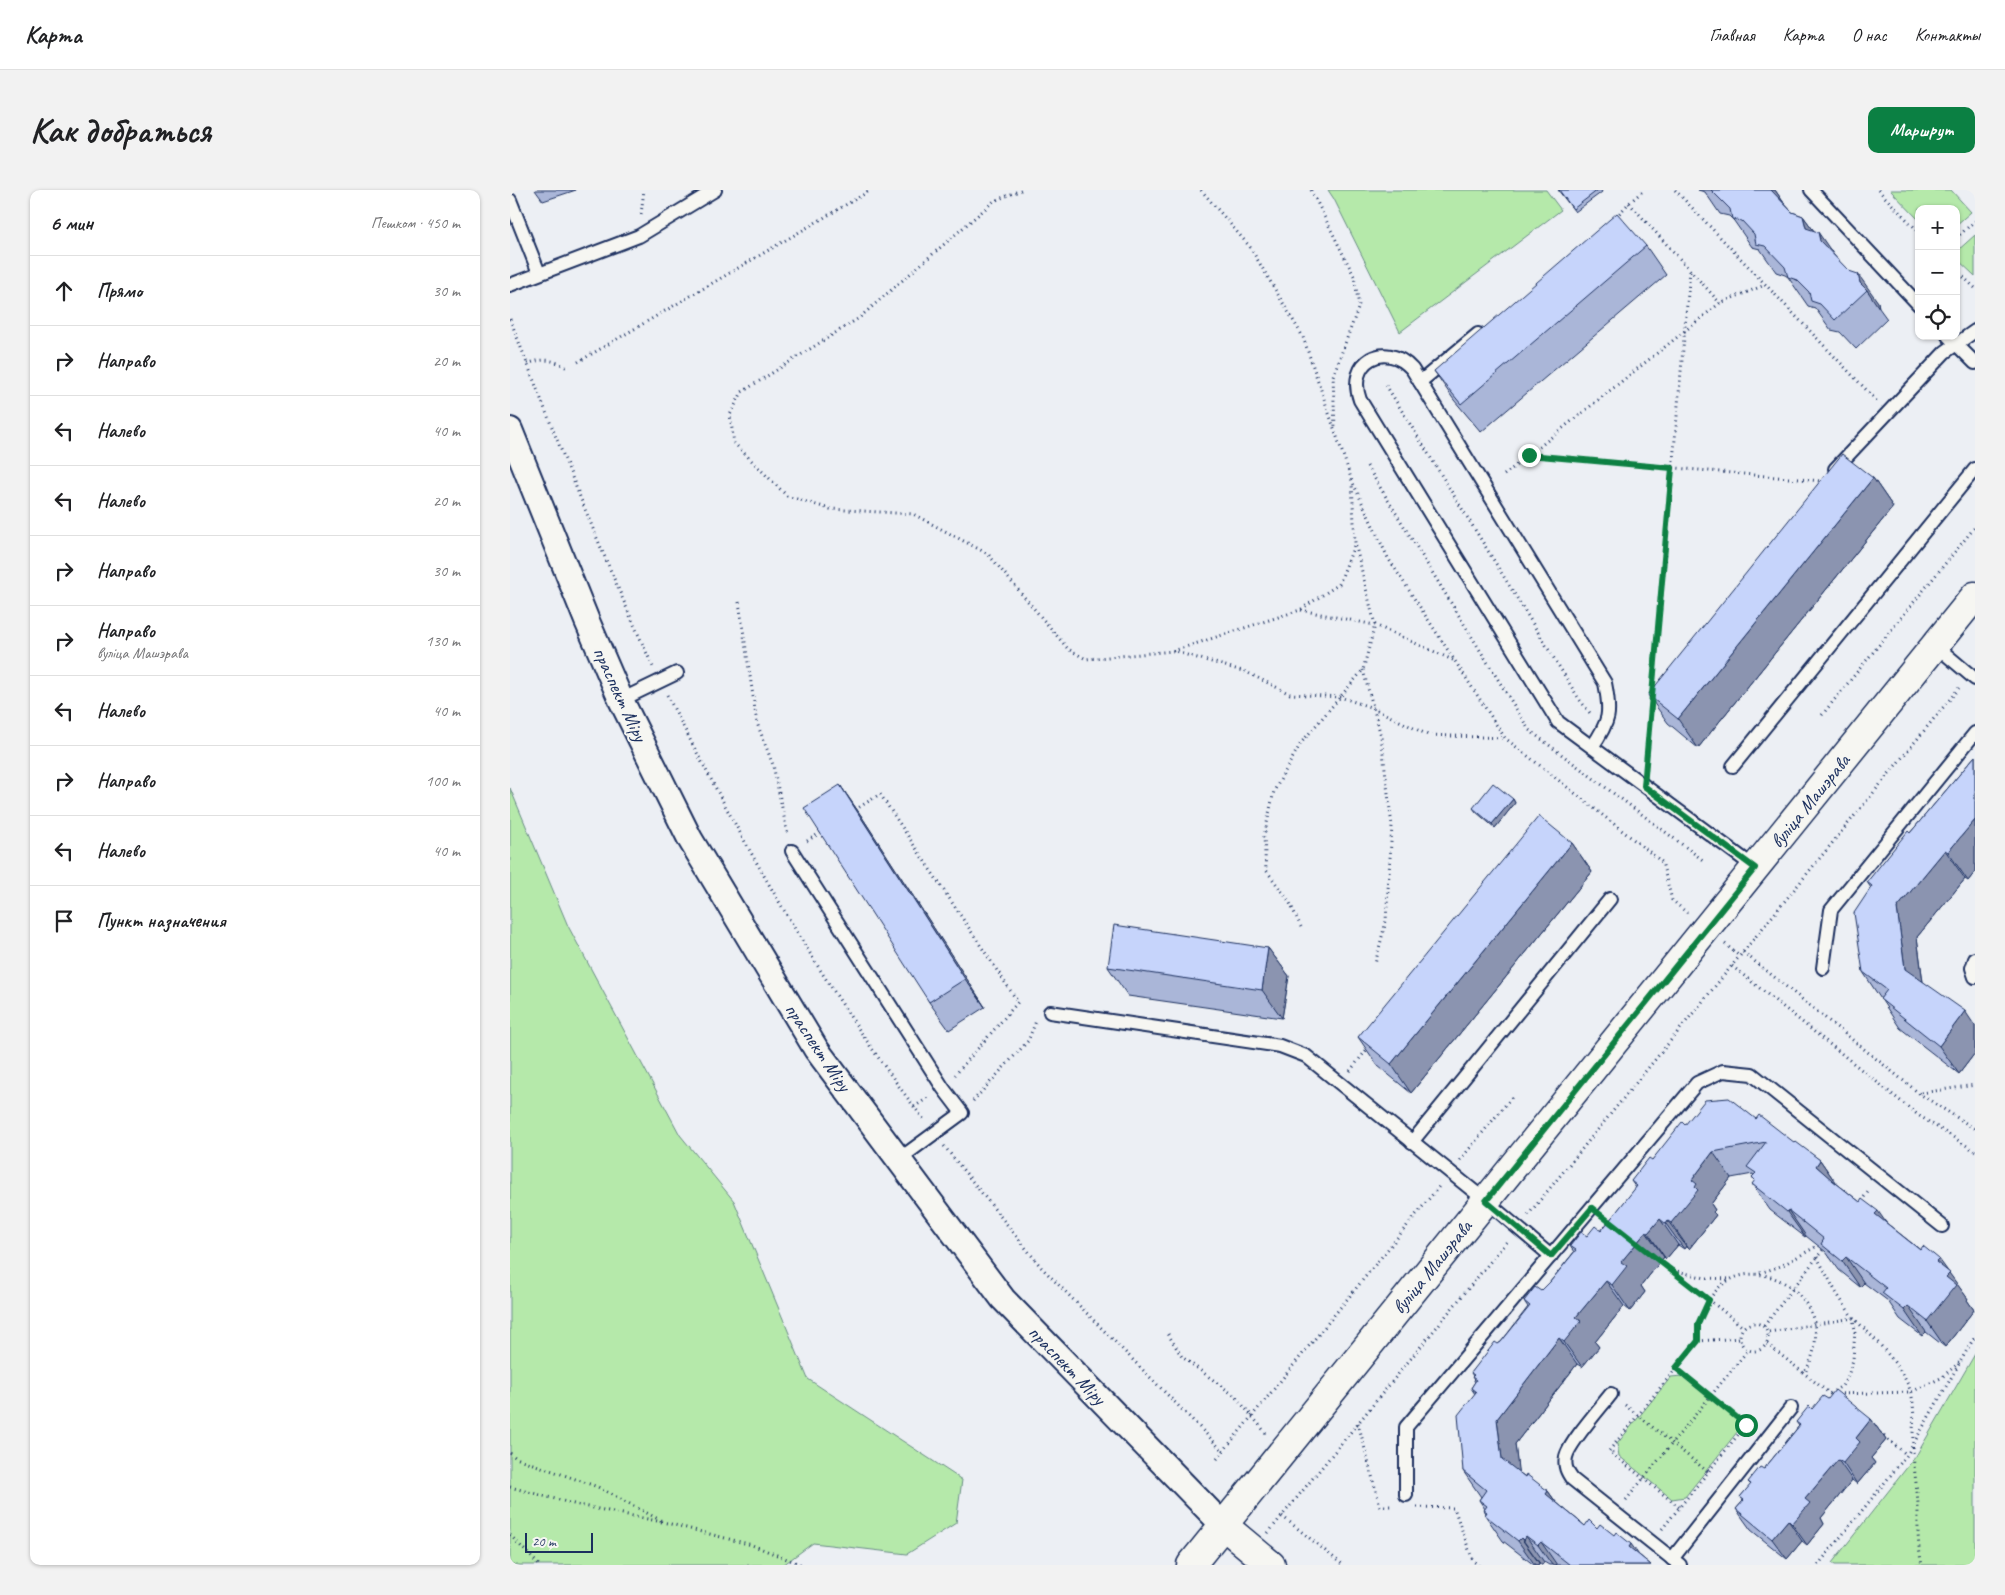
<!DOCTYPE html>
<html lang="ru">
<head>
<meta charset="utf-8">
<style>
	:root { --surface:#fff; --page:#f2f2f2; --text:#202124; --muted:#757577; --line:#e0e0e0; --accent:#0b8043 }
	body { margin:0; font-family:Caveat,sans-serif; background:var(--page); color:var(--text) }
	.controls { position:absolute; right:15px; top:15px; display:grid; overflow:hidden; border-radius:10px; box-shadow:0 1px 4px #0004 }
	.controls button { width:45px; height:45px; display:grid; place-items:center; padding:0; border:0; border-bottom:1px solid var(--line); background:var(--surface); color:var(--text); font:25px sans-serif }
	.scale { position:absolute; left:15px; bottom:12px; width:68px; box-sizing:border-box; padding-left:5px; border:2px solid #1b2f5e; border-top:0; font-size:14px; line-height:18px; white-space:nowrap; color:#1b2f5e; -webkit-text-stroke:4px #f6f6f2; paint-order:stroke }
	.stop { position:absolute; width:15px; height:15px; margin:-11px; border:4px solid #0b8043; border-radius:50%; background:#fff }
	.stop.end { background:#0b8043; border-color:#fff; box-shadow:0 1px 5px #0008 }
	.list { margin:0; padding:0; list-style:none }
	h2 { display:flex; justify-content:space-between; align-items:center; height:65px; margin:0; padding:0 20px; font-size:21px }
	h2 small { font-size:16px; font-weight:400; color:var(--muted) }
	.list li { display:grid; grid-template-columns:32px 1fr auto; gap:15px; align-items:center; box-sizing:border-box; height:70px; padding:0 20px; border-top:1px solid var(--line) }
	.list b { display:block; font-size:19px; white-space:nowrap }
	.list p { margin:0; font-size:16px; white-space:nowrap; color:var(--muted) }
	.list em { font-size:16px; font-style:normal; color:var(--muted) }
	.icon { flex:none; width:28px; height:28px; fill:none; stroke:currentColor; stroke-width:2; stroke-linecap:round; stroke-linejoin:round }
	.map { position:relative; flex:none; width:1465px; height:1375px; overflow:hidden; border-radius:10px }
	header { display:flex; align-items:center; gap:30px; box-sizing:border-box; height:70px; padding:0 25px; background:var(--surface); border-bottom:1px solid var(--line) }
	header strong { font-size:24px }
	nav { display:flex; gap:28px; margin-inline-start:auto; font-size:18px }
	.intro { display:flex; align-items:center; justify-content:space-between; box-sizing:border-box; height:120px; padding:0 30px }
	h1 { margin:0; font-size:35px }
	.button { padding:12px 22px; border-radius:10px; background:var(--accent); color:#fff; font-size:18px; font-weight:700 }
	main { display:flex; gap:30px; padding:0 30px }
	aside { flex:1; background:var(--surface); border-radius:10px; box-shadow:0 1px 4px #0004 }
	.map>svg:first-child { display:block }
	.green { fill:#b5e9aa; stroke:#688c84 }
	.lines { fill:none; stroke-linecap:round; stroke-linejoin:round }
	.service-casing { stroke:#1b2f5e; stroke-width:16 }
	.minor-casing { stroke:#1b2f5e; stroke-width:28 }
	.tertiary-casing { stroke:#1b2f5e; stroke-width:31 }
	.path { stroke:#1b2f5e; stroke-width:3; stroke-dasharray:1 4; stroke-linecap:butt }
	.service { stroke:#f6f6f2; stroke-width:12 }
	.minor { stroke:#f6f6f2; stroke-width:24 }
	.tertiary { stroke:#f6f6f2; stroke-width:28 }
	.wall { fill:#aab6d8; stroke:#1b2f5e }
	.shaded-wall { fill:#8b94b0; stroke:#1b2f5e }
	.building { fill:#c6d4fb; stroke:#1b2f5e }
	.route { stroke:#0b8043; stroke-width:6 }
	.labels { text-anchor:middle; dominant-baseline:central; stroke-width:4; stroke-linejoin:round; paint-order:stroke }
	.street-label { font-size:20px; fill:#1b2f5e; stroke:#f6f6f2 }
</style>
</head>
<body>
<header>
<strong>Карта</strong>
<nav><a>Главная</a><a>Карта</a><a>О нас</a><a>Контакты</a></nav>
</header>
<div class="intro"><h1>Как добраться</h1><a class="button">Маршрут</a></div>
<main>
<aside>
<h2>6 мин<small>Пешком · 450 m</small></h2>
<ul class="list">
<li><svg class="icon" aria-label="ahead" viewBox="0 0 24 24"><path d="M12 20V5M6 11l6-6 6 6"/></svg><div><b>Прямо</b></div><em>30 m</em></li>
<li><svg class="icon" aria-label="right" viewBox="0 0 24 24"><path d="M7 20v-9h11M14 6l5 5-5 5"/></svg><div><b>Направо</b></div><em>20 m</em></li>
<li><svg class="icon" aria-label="left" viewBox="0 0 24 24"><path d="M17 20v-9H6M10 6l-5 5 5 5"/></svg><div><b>Налево</b></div><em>40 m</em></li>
<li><svg class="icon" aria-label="left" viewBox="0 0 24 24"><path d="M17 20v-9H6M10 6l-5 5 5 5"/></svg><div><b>Налево</b></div><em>20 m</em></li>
<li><svg class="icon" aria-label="right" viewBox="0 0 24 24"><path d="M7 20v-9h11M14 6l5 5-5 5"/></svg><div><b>Направо</b></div><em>30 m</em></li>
<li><svg class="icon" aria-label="right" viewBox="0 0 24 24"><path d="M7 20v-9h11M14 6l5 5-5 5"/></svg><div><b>Направо</b><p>вуліца Машэрава</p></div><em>130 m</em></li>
<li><svg class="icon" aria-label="left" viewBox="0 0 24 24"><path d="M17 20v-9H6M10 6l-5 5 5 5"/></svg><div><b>Налево</b></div><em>40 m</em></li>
<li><svg class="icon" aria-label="right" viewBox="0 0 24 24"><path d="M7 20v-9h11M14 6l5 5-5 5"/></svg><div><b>Направо</b></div><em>100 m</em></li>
<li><svg class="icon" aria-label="left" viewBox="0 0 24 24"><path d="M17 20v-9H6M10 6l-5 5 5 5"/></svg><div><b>Налево</b></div><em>40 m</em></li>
<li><svg class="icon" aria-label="arrive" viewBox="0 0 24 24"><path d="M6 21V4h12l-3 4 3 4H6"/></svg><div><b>Пункт назначения</b></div></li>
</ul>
</aside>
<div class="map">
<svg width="1465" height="1375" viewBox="0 0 1465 1375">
	<rect width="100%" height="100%" fill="#eceff4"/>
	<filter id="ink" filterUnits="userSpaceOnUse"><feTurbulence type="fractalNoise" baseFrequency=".02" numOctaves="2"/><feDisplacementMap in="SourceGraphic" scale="10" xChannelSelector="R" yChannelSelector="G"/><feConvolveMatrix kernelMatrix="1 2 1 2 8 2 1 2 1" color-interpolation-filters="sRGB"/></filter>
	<g filter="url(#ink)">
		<!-- green -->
		<g class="green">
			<path d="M818,0H1036L1051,20L890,142L824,9Z"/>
			<path d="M1380,0H1441L1461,22L1446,35V19H1409V30Z"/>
			<path d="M1465,45V86L1446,68V62Z"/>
			<path d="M0,598L58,736L170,945L224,1011L298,1189L452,1290L446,1333L397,1364L303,1353L273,1375H0Z"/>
			<path d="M1465,1164V1375H1325L1322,1373L1406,1266Z"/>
			<path d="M1172,1186L1227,1230L1228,1241L1175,1307L1162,1309L1109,1266L1107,1254L1161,1187Z"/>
		</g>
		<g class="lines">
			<defs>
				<g id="service">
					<path d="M1301,0L1409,115"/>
					<path d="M0,10L29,83"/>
					<path d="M0,95L129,46L205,0"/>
					<path d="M1438,146L1465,173"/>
					<path d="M910,192L968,144"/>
					<path d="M1325,279L1435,162L1465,141"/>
					<path d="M1426,456L1465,489"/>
					<path d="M111,510L167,483"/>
					<path d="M1082,557C1100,531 1101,523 1095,493L902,179C875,149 836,172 850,210L1048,532C1111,579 1175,626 1239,673L1245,678"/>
					<path d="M1223,576L1465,279"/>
					<path d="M282,661L433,898L452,923L388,970"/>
					<path d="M1465,769L1462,778L1465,787"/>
					<path d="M1313,778L1321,720L1465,543"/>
					<path d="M540,822L770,856L796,866L976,1011L1041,1066"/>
					<path d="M902,952L1100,709"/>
					<path d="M1101,1204C1091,1217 1059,1253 1056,1267C1054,1276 1057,1282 1062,1289L1170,1375"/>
					<path d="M896,1305V1237L1187,893L1213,881L1242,884L1432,1036"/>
					<path d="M1162,1369L1281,1218"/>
				</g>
				<path id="minor" d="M0,240L77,431L111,510L180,649L306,859L493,1109L713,1335"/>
				<g id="tertiary">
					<path d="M713,1335L761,1375"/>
					<path d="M681,1375L1465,406"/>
				</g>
			</defs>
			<!-- service casing -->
			<use href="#service" class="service-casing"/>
			<!-- minor casing -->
			<use href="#minor" class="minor-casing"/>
			<!-- tertiary casing -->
			<use href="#tertiary" class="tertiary-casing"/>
			<!-- path -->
			<g class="path">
				<path d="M511,0L484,11L349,128L232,202L220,225L224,253L277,306L320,319L403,324L478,364L558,459L576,469L663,461L736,482L780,504L830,507L863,518L918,545L995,548"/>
				<path d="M691,0L740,57L793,147L842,291L878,368L995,548L1152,672L1162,710L1177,723"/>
				<path d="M801,0L844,86L849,116L823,186L825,238"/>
				<path d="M1165,0L1367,211"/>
				<path d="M1368,0L1409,42"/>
				<path d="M1119,13L1210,113"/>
				<path d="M131,24L134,0"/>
				<path d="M1106,27L1119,13L1134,0"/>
				<path d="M1446,48L1465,31"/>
				<path d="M1446,80L1465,98"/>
				<path d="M0,129C45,246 91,363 143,477"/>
				<path d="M68,172L361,0"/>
				<path d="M17,174C32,168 44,169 57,178"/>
				<path d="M876,195L1069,509L1080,523"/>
				<path d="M1019,265L1312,291"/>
				<path d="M857,276L1019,540L1194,671"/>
				<path d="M994,285L1210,113L1255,95"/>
				<path d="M229,412L247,533L263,575L278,646"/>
				<path d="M791,420L865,435L945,471"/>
				<path d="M663,461L790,420L829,394L845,353L842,293"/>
				<path d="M853,480L871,546L882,636L876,731L865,774"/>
				<path d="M157,505C233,653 313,799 415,931"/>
				<path d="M1312,525L1465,337"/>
				<path d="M1136,575L1180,80"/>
				<path d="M345,620L370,604L508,812L445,885"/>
				<path d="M297,651L313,641"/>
				<path d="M791,737L779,711L756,680L754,647L764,601L791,553L853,480L865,435L845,353"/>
				<path d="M1215,754L1229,766"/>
				<path d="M1233,762L1410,904L1465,939"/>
				<path d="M1222,776L1408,925L1465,961"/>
				<path d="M840,881L858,858"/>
				<path d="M1411,903L1465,895"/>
				<path d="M463,911L518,851L526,831"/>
				<path d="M404,917L419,907"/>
				<path d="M434,956L531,1077L713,1261"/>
				<path d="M950,970L1002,907"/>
				<path d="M1348,1015L1358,1002"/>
				<path d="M1018,1025L1449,498"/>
				<path d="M1307,1067L1327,1104L1343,1128L1345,1140L1343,1170L1338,1186L1332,1196L1319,1204"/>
				<path d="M1148,1069L1233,1137"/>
				<path d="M1163,1080L1195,1088L1221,1089"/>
				<path d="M1250,1083L1271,1076L1311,1054"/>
				<circle cx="1244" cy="1147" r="14"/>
				<path d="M1254,1136L1315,1057"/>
				<path d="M1259,1142L1343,1128C1362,1145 1394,1178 1401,1203C1406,1220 1402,1239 1403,1256C1403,1276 1407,1295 1408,1314C1408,1336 1407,1353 1412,1375"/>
				<path d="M658,1144L672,1167L725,1206L756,1243"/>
				<path d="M1188,1151L1230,1148"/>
				<path d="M1257,1154L1324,1207"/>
				<path d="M1327,1204L1401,1202L1431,1188L1451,1171"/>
				<path d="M1115,1215L1198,1282"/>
				<path d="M848,1233L870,1316H884"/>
				<path d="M1370,1243L1397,1265"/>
				<path d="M0,1263L6,1268L88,1297L152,1331"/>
				<path d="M707,1269L931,994"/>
				<path d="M0,1297L64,1314L157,1333L242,1355L292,1375"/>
				<path d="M1116,1310L1238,1160"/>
				<path d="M907,1317L944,1318L963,1371L969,1375"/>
				<path d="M1169,1317L1099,1261L1188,1151C1187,1137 1191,1127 1197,1114C1231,1046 1341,1105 1294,1184"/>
				<path d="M772,1326L833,1375"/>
				<path d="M1152,1339L1236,1235L1166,1178"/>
				<path d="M758,1343L998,1050"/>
				<path d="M0,1345L29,1375"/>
				<path d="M1308,1375L1397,1265L1465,1146"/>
			</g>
			<!-- service -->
			<use href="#service" class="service"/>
			<!-- minor -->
			<use href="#minor" class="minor"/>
			<!-- tertiary -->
			<use href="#tertiary" class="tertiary"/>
		</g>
		<!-- wall -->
		<g class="wall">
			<path d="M25,0H66L33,11Z"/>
			<path d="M1048,0H1091L1092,2L1065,22Z"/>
			<path d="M1188,0H1265L1274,13L1282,22L1293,26L1304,41L1327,69L1368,112L1369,118L1377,129L1346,159L1330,142L1321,140L1305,118L1298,116L1278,87L1275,85L1266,82L1250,59L1242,57L1224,31L1219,26L1210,24L1195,2Z"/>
			<path d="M1136,56L1156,85L971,242L944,210L924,181Z"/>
			<path d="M1363,288L1383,317L1188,558L1158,533L1138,505Z"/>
			<path d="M1465,566V682L1458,691L1455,689L1407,747L1413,792L1465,836V863L1449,884L1390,838L1353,782L1361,698L1357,692L1400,643Z"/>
			<path d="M330,595L350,624L475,817L439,840L419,812Z"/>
			<path d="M1003,609L1005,613L985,638L966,622L963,618Z"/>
			<path d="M1062,653L1082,682L901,903L868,876L848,847Z"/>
			<path d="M758,758L779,786L772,828L618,806L598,777Z"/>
			<path d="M1246,929L1310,970L1326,993L1437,1081L1458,1109L1457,1110L1464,1120L1435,1157L1416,1142L1412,1146L1390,1129L1378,1111L1354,1093L1350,1097L1329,1080L1316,1062L1296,1046L1295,1047L1260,1020L1242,994L1245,991L1242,987L1244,986L1243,984L1221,988L1201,1014L1205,1020L1203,1022L1206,1025L1179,1059L1176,1056L1174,1059L1168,1055L1156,1069L1154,1067L1131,1096L1135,1102L1120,1121L1114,1116L1085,1152L1089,1157L1072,1177L1067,1174L1005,1254L1008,1282L1038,1301L1046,1312L1075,1336L1087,1338L1129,1365L1141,1375H1039L1034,1372L1032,1375L1029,1373L1028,1375H1024L993,1351L975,1325L976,1323L974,1320L975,1319L969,1310L971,1307L953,1281L965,1204L961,1198L965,1192L962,1187L963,1186L961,1183L988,1154L991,1152L1018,1117L1014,1111L1031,1101L1040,1092L1064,1062L1060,1056L1077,1046L1091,1041L1126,998L1121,991L1142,970L1175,935Z"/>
			<path d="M1318,1209L1361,1229L1376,1250L1361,1268L1365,1273L1347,1294L1342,1290L1311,1328L1314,1334L1297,1355L1292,1351L1277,1369L1241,1340L1226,1319L1233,1311L1230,1307L1241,1295L1238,1292L1254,1279L1289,1236L1286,1232L1302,1219Z"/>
		</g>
		<!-- shaded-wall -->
		<g class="shaded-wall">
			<path d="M1260,0H1265L1274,13Z"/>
			<path d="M1293,26L1310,49L1308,42L1328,71L1296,38Z"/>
			<path d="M1348,84L1368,112L1369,118L1357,100L1350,93Z"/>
			<path d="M1363,288L1383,317L1188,558L1168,529Z"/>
			<path d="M330,595L350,624L475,817L455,789Z"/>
			<path d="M1003,609L1005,613L985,638L982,634Z"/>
			<path d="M1465,630V682L1458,691L1438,662Z"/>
			<path d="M1062,653L1082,682L901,903L881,874Z"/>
			<path d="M1435,660L1455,689L1407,747L1415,808L1395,779L1387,718Z"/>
			<path d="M758,758L779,786L772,828L752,800Z"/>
			<path d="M1455,821L1465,836V863L1449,884L1429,856Z"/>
			<path d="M1203,962L1221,988L1201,1014L1205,1020L1203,1022L1206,1025L1179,1059L1161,1033L1185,997L1182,990Z"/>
			<path d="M1310,970L1328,996L1306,976Z"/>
			<path d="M1278,1020L1296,1046L1295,1047L1277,1022Z"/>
			<path d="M1368,1021L1386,1047L1365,1024Z"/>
			<path d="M1150,1029L1168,1055L1156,1069L1138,1043Z"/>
			<path d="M1158,1031L1176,1056L1174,1059L1156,1034Z"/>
			<path d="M1136,1042L1154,1067L1131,1096L1135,1102L1120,1121L1102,1095L1111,1072Z"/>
			<path d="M1336,1067L1354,1093L1350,1097L1332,1071Z"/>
			<path d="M1429,1069L1458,1109L1457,1110L1464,1120L1435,1157L1417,1131L1426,1072Z"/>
			<path d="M1096,1091L1114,1116L1085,1152L1089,1157L1072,1177L1054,1152L1066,1127Z"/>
			<path d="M1398,1116L1416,1142L1412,1146L1394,1120Z"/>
			<path d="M1049,1148L1067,1174L1005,1254L1010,1295L992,1269L987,1229Z"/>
			<path d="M1361,1229L1376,1250L1361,1268L1365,1273L1347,1294L1333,1273L1346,1248Z"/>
			<path d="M1328,1270L1342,1290L1311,1328L1314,1334L1297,1355L1282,1334L1295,1309Z"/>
			<path d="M1038,1301L1056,1327L1036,1304Z"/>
			<path d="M1278,1330L1292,1351L1277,1369L1262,1349Z"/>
			<path d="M1016,1346L1034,1372L1032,1375H1031L1013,1350Z"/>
			<path d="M1011,1348L1029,1373L1028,1375H1025L1008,1351Z"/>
			<path d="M1031,1352L1047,1375H1042L1028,1355Z"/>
			<path d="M1121,1354L1136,1375L1119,1357Z"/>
		</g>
		<!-- building -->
		<g class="building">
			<path d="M1049,0H1088L1063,19Z"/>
			<path d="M1201,0H1261L1282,22L1293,26L1296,38L1308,42L1310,51L1339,81L1348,84L1350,93L1357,100L1325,130L1310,114L1301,111L1299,102L1287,90L1278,87L1275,77L1255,56L1246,54L1244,44L1232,31L1222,29L1220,19Z"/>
			<path d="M1107,23L1136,56L951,214L924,181Z"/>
			<path d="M1332,264L1363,288L1168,529L1138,505Z"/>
			<path d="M1465,566V630L1438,662L1435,660L1387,718L1395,779L1455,821L1429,856L1370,809L1377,800L1353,782L1344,723L1362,696L1357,692L1398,641L1400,643Z"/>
			<path d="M983,593L1003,609L982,634L963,618Z"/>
			<path d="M330,595L455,789L419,812L294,618Z"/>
			<path d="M1029,626L1062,653L881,874L848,847Z"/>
			<path d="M604,735L758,758L752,800L598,777Z"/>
			<path d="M1219,908L1246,929L1249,925L1285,953L1286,952L1310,970L1306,976L1322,990L1350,1012L1352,1009L1368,1021L1365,1024L1410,1060L1413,1056L1429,1069L1426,1072L1440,1083L1436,1087L1446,1095L1417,1131L1398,1116L1394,1120L1372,1103L1376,1098L1336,1067L1332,1071L1311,1054L1314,1049L1278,1020L1277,1022L1242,994L1245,990L1242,987L1246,983L1237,977L1256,952L1203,962L1182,990L1187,994L1185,997L1188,1000L1161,1033L1158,1031L1156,1034L1150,1029L1138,1043L1136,1042L1111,1072L1117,1076L1102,1095L1096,1091L1066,1127L1071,1131L1054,1152L1049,1148L987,1229L992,1269L1015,1287L1016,1284L1038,1301L1036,1304L1075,1336L1079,1330L1087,1338L1090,1334L1104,1345L1106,1342L1121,1354L1119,1357L1141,1375H1060L1031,1352L1028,1355L1016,1346L1013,1350L1011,1348L1008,1351L975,1325L977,1322L974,1320L977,1316L969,1310L976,1300L953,1281L948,1225L966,1202L961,1198L966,1190L962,1187L964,1185L961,1183L985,1152L988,1154L991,1152L1020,1116L1014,1111L1025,1097L1031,1101L1040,1092L1066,1060L1060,1056L1071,1042L1077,1046L1085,1036L1091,1041L1127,996L1121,991L1139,968L1142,970L1172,932L1175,935L1195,910Z"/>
			<path d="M1325,1200L1361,1229L1346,1248L1350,1252L1333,1273L1328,1270L1295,1309L1300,1313L1282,1334L1278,1330L1262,1349L1226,1319L1234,1310L1230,1307L1241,1294L1238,1292L1250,1277L1254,1279L1290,1235L1286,1232L1299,1216L1302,1219L1313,1206L1318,1209Z"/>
		</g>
	</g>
	<g class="lines" filter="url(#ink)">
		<!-- route -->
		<path class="route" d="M1019,265L1162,278L1134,596L1245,678L976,1011L1041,1066L1082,1018L1199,1110L1188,1134V1151L1166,1178L1236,1235"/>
	</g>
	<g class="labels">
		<!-- street labels -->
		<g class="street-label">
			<text transform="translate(110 504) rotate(65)">праспект Міру</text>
			<text transform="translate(1300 611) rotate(-51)">вуліца Машэрава</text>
			<text transform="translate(308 857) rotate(56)">праспект Міру</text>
			<text transform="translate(922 1077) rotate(-51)">вуліца Машэрава</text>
			<text transform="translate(557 1175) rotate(46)">праспект Міру</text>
		</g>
	</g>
</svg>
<div class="controls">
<button>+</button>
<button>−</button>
<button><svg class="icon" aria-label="locate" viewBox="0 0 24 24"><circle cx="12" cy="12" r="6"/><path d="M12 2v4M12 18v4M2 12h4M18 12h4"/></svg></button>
</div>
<div class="scale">20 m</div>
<div class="stop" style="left:1236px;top:1235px"></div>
<div class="stop end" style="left:1019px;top:265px"></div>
</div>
</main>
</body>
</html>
